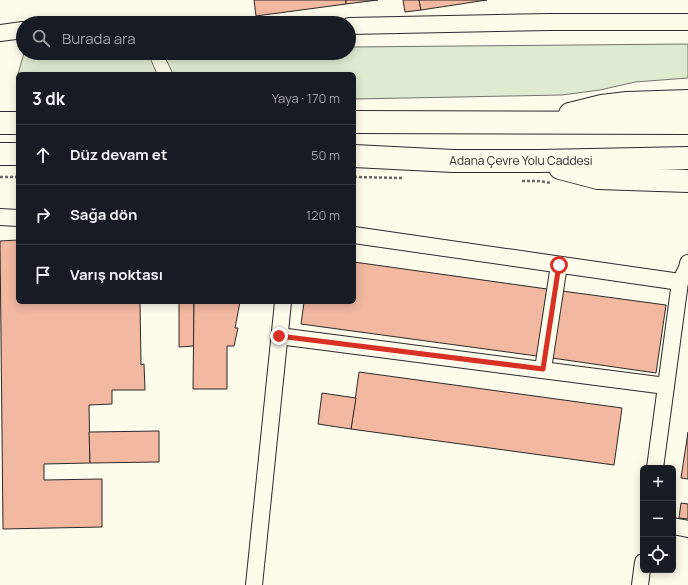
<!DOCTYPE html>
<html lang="tr">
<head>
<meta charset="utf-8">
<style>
	:root { --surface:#171b24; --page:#242831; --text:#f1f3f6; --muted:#9ea1a6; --line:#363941 }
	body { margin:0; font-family:Manrope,sans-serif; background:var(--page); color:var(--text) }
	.controls { position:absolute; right:12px; bottom:12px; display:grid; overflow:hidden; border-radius:6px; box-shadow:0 2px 10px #0003 }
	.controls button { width:36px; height:36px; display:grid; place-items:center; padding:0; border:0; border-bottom:1px solid var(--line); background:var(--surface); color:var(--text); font:20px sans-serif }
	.stop { position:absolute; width:12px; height:12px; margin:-9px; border:3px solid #d93025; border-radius:50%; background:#fff }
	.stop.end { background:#d93025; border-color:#fff; box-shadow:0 1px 4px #0008 }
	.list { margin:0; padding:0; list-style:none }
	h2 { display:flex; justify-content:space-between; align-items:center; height:52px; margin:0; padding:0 16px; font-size:17px }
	h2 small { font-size:13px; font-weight:400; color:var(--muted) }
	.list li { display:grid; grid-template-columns:26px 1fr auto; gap:12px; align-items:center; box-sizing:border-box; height:60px; padding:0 16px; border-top:1px solid var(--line) }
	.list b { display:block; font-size:15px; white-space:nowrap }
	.list em { font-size:13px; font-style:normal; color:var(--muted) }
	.icon { flex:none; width:22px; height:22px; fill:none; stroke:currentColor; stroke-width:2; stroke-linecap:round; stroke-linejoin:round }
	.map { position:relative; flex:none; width:688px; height:585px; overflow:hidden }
	.search { position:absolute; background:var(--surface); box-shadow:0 2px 10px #0003; left:16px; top:16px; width:340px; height:44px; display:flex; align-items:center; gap:10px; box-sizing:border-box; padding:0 14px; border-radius:22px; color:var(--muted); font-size:15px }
	.panel { position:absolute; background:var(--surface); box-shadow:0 2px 10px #0003; left:16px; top:72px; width:340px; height:232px; border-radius:6px }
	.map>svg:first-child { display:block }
	.green { fill:#deebd1; stroke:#74746e }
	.building { fill:#f2b8a0; stroke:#2b2b2b }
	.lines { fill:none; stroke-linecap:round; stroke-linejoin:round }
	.minor-casing { stroke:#2b2b2b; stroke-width:18 }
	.highway-casing { stroke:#2b2b2b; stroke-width:24 }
	.path { stroke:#6a6964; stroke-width:2.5; stroke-dasharray:3 2; stroke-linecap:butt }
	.minor { stroke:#fdfbea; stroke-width:16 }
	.highway { stroke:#fdfbea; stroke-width:22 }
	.route { stroke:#d93025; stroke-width:5 }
	.labels { text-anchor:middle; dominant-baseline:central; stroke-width:3; stroke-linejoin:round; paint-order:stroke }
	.street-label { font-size:12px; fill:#2b2b2b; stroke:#fdfbea }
</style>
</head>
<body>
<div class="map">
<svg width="688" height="585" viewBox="0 0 688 585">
	<rect width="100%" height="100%" fill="#fdfbea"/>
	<!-- green -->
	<g class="green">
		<path d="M688,44V78L635,82L600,90L562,95L354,99V74H173L163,53H349V47Z"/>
		<path d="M24,53H148L157,74H18Z"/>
	</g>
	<!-- building -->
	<g class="building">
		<path d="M254,0H346V4L256,16Z"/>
		<path d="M346,0H378L346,4Z"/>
		<path d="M403,0H419L421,10L405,12Z"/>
		<path d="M419,0H487L421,10Z"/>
		<path d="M18,240V302H140L141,365L144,364L145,390H112V404L89,405L90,463L44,464V480L102,479V527L3,529L0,241Z"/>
		<path d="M354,262L547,289L537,356L301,324L304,302H354Z"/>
		<path d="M562,291L666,305L656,373L552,358Z"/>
		<path d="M179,302H194V346L179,347Z"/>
		<path d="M194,302H240L235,328H238L234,346H227V389H193Z"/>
		<path d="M359,372L622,408L614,465L351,429Z"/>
		<path d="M322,393L356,398L351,429L318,424Z"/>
		<path d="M159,431V462L90,463L89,432Z"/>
		<path d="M688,432V479L681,478Z"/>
		<path d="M681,503L688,504V519L679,518Z"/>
	</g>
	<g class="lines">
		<defs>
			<g id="minor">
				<path d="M349,26L550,22H688"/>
				<path d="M0,33L23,30"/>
				<path d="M0,217L18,218"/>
				<path d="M354,235L680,282"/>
				<path d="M279,336L666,386"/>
				<path d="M543,369L559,265"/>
				<path d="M655,468L680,282L687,268L688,263"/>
				<path d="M673,526L688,529"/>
				<path d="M254,585L283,302"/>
				<path d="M640,585L643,562"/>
			</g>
			<g id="highway">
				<path d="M570,114L602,106L627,103L688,101"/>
				<path d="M354,122L688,123"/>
				<path d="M0,123H18"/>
				<path d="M0,154H18"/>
				<path d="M354,156L453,161H540L688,158"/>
				<path d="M560,168L598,178L688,181"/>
			</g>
		</defs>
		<!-- minor casing -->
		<use href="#minor" class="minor-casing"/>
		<!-- highway casing -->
		<use href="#highway" class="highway-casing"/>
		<!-- path -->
		<g class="path">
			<path d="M0,177H18"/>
			<path d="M354,177L403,178"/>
			<path d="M522,181H538L551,183"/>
		</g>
		<!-- minor -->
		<use href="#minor" class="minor"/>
		<!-- highway -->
		<use href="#highway" class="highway"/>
	</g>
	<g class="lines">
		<!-- route -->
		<path class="route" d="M279,336L543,369L559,265"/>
	</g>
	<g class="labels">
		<!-- street labels -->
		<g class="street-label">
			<text x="521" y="160">Adana Çevre Yolu Caddesi</text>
		</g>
	</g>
</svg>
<div class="controls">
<button>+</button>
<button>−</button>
<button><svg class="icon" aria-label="locate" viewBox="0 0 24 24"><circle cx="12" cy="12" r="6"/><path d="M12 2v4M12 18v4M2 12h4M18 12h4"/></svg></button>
</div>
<div class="stop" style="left:559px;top:265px"></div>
<div class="stop end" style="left:279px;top:336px"></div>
<div class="search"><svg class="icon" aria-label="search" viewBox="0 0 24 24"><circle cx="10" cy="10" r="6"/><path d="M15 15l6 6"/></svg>Burada ara</div>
<section class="panel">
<h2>3 dk<small>Yaya · 170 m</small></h2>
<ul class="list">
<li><svg class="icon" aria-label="ahead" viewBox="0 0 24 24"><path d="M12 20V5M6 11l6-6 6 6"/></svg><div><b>Düz devam et</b></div><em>50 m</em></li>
<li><svg class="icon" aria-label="right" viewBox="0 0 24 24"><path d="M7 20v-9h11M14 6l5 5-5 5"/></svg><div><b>Sağa dön</b></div><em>120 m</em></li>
<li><svg class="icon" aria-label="arrive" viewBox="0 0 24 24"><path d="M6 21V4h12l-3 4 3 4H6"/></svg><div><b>Varış noktası</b></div></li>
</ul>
</section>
</div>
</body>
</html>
